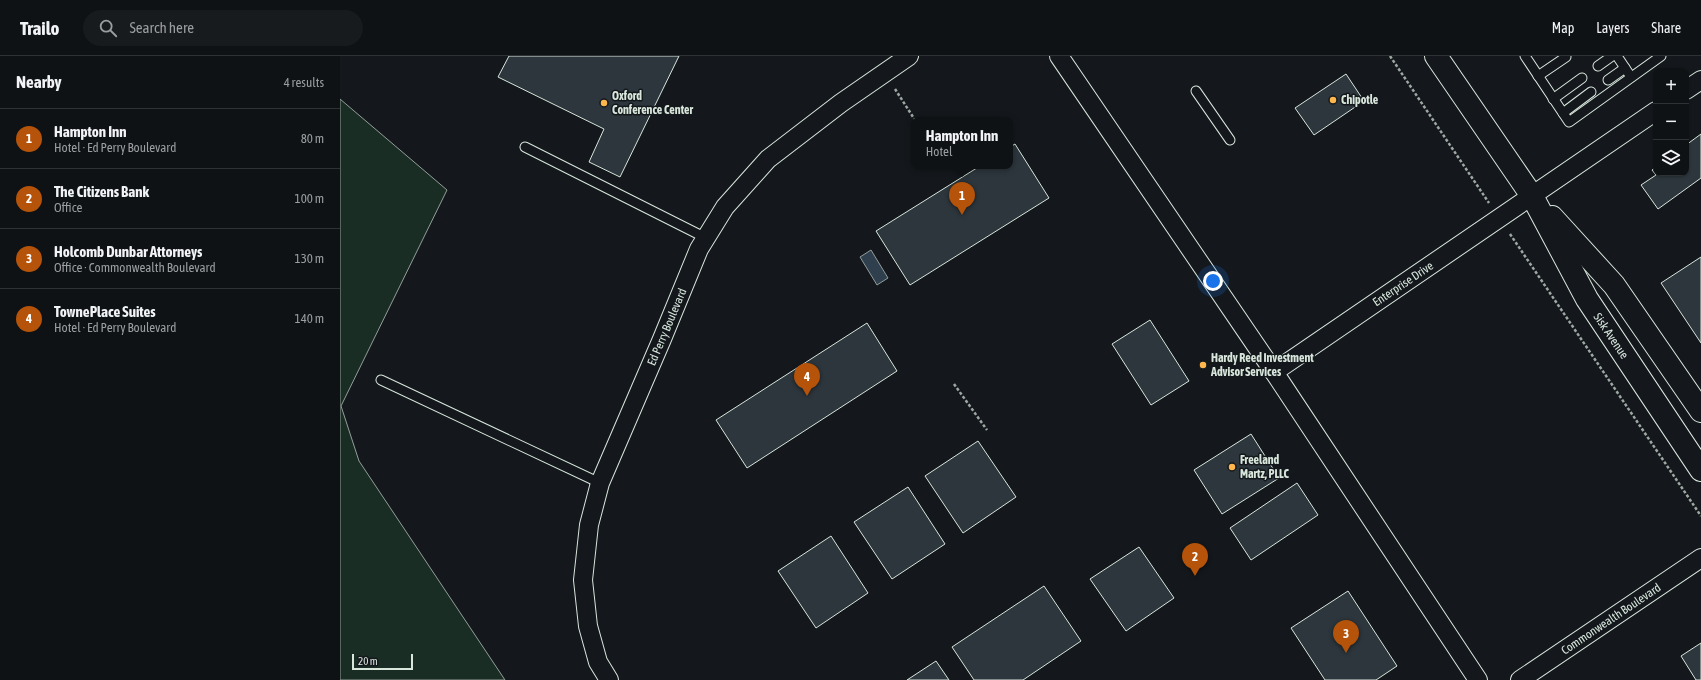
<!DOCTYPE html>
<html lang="en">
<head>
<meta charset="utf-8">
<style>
	:root { --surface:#0f1215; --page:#181b1e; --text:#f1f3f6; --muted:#9b9ea0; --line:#2f3234; --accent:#b45309 }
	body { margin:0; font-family:"Asap Condensed",sans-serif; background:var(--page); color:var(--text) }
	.controls { position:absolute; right:12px; top:12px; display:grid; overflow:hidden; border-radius:8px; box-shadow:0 1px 3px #0004 }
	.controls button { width:36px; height:36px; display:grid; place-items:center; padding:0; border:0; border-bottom:1px solid var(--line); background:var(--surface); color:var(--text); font:20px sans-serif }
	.scale { position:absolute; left:12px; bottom:10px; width:61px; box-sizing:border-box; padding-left:4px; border:2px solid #d8e6dc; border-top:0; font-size:11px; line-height:14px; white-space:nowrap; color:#d8e6dc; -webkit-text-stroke:3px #14181c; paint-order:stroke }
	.you { position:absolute; left:873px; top:225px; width:14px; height:14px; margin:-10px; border:3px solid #fff; border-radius:50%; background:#1a73e8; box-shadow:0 0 0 6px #1a73e833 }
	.badge { display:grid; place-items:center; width:26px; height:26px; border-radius:50%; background:var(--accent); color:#fff; font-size:13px; font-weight:700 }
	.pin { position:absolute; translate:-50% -33px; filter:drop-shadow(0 1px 2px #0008) }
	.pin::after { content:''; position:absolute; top:21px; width:14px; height:12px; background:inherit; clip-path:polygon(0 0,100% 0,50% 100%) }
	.popup { position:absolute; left:571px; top:61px; width:102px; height:52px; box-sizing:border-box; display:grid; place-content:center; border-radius:8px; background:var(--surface); filter:drop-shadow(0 1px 3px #0005); font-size:13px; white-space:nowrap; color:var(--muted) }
	.popup b { font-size:15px; color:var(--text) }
	.popup::after { content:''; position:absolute; left:50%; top:100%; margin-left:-8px; border:8px solid transparent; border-top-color:var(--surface) }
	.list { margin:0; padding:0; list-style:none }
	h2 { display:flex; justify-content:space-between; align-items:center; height:52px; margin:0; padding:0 16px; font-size:17px }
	h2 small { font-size:13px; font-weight:400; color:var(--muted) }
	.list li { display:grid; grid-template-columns:26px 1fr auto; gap:12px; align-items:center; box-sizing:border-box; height:60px; padding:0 16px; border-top:1px solid var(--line) }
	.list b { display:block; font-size:15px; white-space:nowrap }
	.list p { margin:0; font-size:13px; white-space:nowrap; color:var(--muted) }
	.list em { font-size:13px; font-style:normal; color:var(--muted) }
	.icon { flex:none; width:22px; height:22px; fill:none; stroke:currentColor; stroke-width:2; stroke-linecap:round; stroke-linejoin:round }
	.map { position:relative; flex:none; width:1361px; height:624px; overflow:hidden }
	header { display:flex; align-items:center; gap:24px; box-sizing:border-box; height:56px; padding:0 20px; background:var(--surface); border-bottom:1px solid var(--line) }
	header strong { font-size:19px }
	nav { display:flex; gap:22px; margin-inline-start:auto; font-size:14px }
	.search { width:280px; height:36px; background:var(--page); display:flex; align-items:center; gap:10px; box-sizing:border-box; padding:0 14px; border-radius:22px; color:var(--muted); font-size:15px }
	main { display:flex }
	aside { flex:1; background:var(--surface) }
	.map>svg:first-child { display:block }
	.green { fill:#1a2d24; stroke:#939e99 }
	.water { fill:#2f3f4d; stroke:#939e99 }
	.building { fill:#2c363c; stroke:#d8e6dc }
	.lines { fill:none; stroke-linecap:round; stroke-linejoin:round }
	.lane-casing { stroke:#d8e6dc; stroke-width:11 }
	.street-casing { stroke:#d8e6dc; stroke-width:20 }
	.secondary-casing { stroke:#d8e6dc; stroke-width:24 }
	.path { stroke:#9da8a2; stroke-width:2.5; stroke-dasharray:3 2; stroke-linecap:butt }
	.lane { stroke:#14181c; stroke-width:9 }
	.street { stroke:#14181c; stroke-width:18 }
	.secondary { stroke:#14181c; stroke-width:22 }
	.poi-dot { fill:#ffb74d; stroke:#14181c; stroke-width:1.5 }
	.labels { text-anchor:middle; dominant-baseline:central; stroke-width:3; stroke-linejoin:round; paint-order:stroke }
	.poi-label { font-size:12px; font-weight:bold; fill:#d8e6dc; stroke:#14181c; text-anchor:start }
	.street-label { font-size:12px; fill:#d8e6dc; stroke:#14181c }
</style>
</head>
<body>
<header>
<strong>Trailo</strong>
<div class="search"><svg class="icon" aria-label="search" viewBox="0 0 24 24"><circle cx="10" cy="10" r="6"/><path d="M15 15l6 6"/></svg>Search here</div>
<nav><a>Map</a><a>Layers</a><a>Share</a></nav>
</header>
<main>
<aside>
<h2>Nearby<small>4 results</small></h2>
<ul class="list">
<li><span class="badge">1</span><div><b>Hampton Inn</b><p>Hotel · Ed Perry Boulevard</p></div><em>80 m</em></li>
<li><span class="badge">2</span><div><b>The Citizens Bank</b><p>Office</p></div><em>100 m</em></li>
<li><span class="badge">3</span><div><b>Holcomb Dunbar Attorneys</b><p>Office · Commonwealth Boulevard</p></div><em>130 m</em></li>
<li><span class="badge">4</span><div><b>TownePlace Suites</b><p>Hotel · Ed Perry Boulevard</p></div><em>140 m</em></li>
</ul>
</aside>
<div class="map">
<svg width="1361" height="624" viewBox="0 0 1361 624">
	<rect width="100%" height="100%" fill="#14181c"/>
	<!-- green -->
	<path class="green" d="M0,43L107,134L1,350L19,405L165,624H0Z"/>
	<!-- water -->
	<path class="water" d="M531,194L548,222L537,229L520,201Z"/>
	<!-- building -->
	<g class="building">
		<path d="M169,0H339L280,121L249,106L264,73L158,21Z"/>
		<path d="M1006,18L1024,45L974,79L955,52Z"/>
		<path d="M1361,78V122L1318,153L1301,129L1316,119L1312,114L1316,111V117H1346V89Z"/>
		<path d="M675,88L709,142L570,229L536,175L640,110H670V91Z"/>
		<path d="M1361,201V287L1321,227Z"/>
		<path d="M810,264L849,325L811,349L772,288Z"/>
		<path d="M527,267L557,315L407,412L376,364Z"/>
		<path d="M911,378L939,422L882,458L854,414Z"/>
		<path d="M638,385L676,441L623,477L585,420Z"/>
		<path d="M957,427L978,459L911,504L890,472Z"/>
		<path d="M568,431L605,488L552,523L514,466Z"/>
		<path d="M491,480L528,537L476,572L438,515Z"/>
		<path d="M799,491L834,542L786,575L750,523Z"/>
		<path d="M704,530L741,585L683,624H634L612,591Z"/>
		<path d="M1008,535L1057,610L1036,624H985L951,572Z"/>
		<path d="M1361,587V624H1356L1341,600Z"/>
		<path d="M596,605L609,624H567Z"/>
	</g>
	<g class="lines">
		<defs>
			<g id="lane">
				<path d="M1185,0L1229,66L1321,0"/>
				<path d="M1277,0L1291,21"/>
				<path d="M1258,10L1272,0"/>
				<path d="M1198,20L1226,1"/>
				<path d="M1268,24L1285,12"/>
				<path d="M856,35L890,84"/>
				<path d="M1213,43L1242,22"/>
				<path d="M1223,57L1251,36"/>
				<path d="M185,91L366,182"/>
				<path d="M41,324L260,427"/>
			</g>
			<g id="street">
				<path d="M719,0L934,316L1138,624"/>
				<path d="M1346,34L1361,24"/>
				<path d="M934,316L1316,55"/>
				<path d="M269,624L258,606L248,570L243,524L249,469L260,427L322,283L359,193L385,151L428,103L501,47L569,0"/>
				<path d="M1180,624L1361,502"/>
			</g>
			<g id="secondary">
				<path d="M1096,0L1192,140L1247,243L1361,414"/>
				<path d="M1212,161L1274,229L1361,355"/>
			</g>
		</defs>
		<!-- lane casing -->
		<use href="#lane" class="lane-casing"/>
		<!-- street casing -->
		<use href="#street" class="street-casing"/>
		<!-- secondary casing -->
		<use href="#secondary" class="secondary-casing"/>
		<!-- path -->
		<g class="path">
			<path d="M1050,0L1149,147"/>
			<path d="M555,33L575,64"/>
			<path d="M1170,178L1361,460"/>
			<path d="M614,328L647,374"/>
		</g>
		<!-- lane -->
		<use href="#lane" class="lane"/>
		<!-- street -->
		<use href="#street" class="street"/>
		<!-- secondary -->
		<use href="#secondary" class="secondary"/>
	</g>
	<!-- markers -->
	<g class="poi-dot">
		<circle cx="993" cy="44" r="4"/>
		<circle cx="264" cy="47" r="4"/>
		<circle cx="863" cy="309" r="4"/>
		<circle cx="892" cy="411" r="4"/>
	</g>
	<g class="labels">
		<!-- poi labels -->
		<g class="poi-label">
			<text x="272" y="40">Oxford<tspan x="272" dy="14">Conference Center</tspan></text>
			<text x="1001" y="44">Chipotle</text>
			<text x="871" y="302">Hardy Reed Investment<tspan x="871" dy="14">Advisor Services</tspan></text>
			<text x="900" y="404">Freeland<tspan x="900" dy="14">Martz, PLLC</tspan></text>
		</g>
		<!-- street labels -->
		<g class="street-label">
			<text transform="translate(1063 228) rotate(-34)">Enterprise Drive</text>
			<text transform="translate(327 271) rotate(-67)">Ed Perry Boulevard</text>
			<text transform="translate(1271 280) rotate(56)">Sisk Avenue</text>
			<text transform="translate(1271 563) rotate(-34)">Commonwealth Boulevard</text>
		</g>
	</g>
</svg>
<div class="controls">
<button>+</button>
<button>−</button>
<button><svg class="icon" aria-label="layers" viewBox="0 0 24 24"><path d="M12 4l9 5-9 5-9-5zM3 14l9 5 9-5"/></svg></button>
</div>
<div class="scale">20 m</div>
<div class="you"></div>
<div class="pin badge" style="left:622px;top:159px">1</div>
<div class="popup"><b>Hampton Inn</b>Hotel</div>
<div class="pin badge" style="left:855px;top:520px">2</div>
<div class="pin badge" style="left:1006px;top:597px">3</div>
<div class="pin badge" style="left:467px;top:340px">4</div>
</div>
</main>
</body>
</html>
